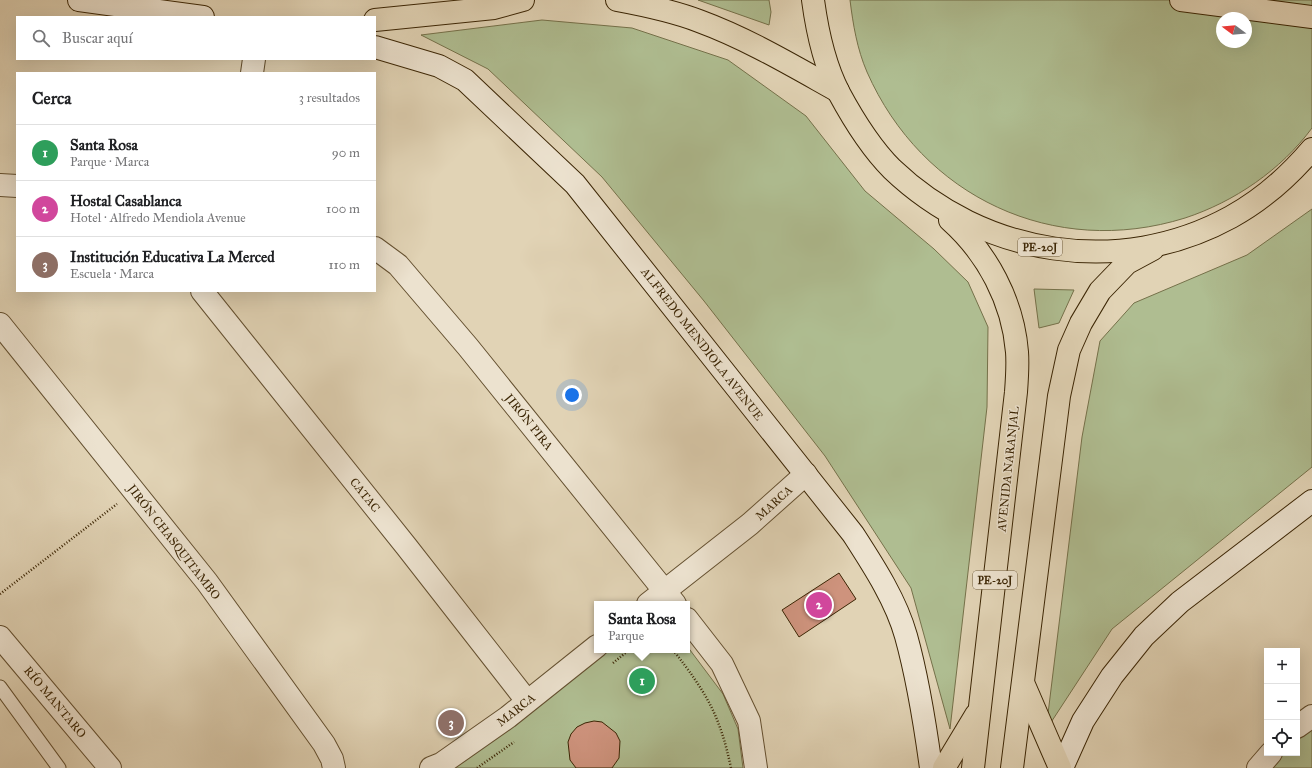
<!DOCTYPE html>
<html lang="es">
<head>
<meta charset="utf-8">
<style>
	:root { --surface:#fff; --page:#f2f2f2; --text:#202124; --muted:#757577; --line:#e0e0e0; --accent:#d93025 }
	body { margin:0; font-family:"IM FELL Great Primer",serif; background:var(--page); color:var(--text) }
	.controls { position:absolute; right:12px; bottom:12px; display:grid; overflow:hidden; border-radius:0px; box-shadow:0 4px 16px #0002 }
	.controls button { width:36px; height:36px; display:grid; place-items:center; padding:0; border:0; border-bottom:1px solid var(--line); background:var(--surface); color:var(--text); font:20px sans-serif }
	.compass { position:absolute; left:1216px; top:12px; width:36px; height:36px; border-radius:50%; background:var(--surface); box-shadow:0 4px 16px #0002; rotate:286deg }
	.you { position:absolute; left:572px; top:395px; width:14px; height:14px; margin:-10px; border:3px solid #fff; border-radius:50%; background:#1a73e8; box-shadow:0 0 0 6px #1a73e833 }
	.badge { display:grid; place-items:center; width:26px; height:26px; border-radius:50%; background:var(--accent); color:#fff; font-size:13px; font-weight:700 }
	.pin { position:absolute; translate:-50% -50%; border:2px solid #fff; box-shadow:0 1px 4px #0006 }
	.popup { position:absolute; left:594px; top:601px; width:96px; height:52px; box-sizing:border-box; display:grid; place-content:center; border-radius:0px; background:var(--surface); filter:drop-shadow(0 1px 3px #0005); font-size:13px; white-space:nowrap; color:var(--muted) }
	.popup b { font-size:15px; color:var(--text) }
	.popup::after { content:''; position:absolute; left:50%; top:100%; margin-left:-8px; border:8px solid transparent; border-top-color:var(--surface) }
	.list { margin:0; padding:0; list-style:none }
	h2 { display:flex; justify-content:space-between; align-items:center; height:52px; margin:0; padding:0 16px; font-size:17px }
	h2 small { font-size:13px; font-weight:400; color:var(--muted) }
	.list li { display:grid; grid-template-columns:26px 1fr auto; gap:12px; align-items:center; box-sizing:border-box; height:56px; padding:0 16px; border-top:1px solid var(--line) }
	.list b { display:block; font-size:15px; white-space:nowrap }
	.list p { margin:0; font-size:13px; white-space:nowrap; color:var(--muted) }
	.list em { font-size:13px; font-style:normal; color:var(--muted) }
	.icon { flex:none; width:22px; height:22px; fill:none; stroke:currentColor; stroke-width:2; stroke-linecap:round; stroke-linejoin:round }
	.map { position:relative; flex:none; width:1312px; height:768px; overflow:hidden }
	.search { position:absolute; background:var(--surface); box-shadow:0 4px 16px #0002; left:16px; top:16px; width:360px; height:44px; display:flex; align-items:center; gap:10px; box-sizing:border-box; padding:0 14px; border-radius:0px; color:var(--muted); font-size:15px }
	.panel { position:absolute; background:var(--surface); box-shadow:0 4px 16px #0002; left:16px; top:72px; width:360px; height:220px; border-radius:0px }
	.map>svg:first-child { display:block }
	.green { fill:#afbd91; stroke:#75714a; fill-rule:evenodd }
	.building { fill:#ce937d; stroke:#3b2504 }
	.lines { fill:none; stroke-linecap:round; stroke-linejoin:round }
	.lane-casing { stroke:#645030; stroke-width:15 }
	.street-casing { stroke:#645030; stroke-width:24 }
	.secondary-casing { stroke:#3b2504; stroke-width:24 }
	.highway-casing { stroke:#3b2504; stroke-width:24 }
	.path { stroke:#3b2504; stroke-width:2.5; stroke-dasharray:1 2; stroke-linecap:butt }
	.lane { stroke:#ece2cf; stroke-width:13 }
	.street { stroke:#ece2cf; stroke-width:22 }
	.secondary { stroke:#ece2cf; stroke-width:22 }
	.highway { stroke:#e1d3b5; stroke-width:22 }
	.labels { text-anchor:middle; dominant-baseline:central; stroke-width:3; stroke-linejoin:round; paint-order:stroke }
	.shield { fill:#ece2cf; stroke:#705e41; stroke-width:1 }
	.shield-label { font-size:11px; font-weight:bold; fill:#3b2504 }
	.street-label { font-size:12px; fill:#3b2504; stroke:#ece2cf }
</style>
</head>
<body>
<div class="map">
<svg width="1312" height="768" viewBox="0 0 1312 768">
	<rect width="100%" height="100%" fill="#e1d3b5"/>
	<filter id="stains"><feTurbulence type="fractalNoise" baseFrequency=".005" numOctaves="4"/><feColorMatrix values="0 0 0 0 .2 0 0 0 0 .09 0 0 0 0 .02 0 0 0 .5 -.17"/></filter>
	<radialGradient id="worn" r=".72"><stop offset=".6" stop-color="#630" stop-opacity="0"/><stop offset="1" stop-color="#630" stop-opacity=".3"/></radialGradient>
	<!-- green -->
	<g class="green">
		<path d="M698,0H769L771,12L769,25Z"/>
		<path d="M850,0H1312V128C1281,170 1234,202 1185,218C1054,259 922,197 867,72C857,49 853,24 850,0ZM1222,18H1246V42H1222Z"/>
		<path d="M542,20L632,28L728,60L806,116L865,191L934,249L968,282L988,327L987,407L950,729L911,588L825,456L704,301L602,177L488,69L421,35Z"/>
		<path d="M1312,209V467L1112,629L1046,730L1082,437L1100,341L1134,303L1247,255Z"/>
		<path d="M1034,289L1074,290L1059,323L1039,328Z"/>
		<path d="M687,646L723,694L738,729L743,768H451L499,736L610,650H687Z"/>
		<path d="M1312,728V768H1270L1284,753H1297V740Z"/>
	</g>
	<!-- building -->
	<g class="building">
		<path d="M839,573L856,599L799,637L782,610Z"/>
		<path d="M594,721L602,722L616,733L620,741L619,758L612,768H576L570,760L568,742L571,734L577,727L585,723Z"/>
	</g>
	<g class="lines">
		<defs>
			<path id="lane" d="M0,687L59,768"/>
			<g id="street">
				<path d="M252,73L254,59"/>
				<path d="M0,185L17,186"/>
				<path d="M375,248L398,265L468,347L675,604"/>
				<path d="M202,291L406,546L527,701"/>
				<path d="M0,324L207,582L324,744L332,759L334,768"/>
				<path d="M648,604L750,524L806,474"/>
				<path d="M687,619L722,664L749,721L756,768"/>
				<path d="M0,637L110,768"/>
				<path d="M1297,727L1312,716"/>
				<path d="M431,768L441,764L508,717L597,646"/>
				<path d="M1258,768L1271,753"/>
			</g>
			<g id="secondary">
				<path d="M79,0L203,17"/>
				<path d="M375,47L439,66L465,80L575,184L853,534C873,565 896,600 906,636C918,679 925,724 931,768"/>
				<path d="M1062,768L1083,721L1112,676L1144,636L1180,602L1312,501"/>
			</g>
			<g id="highway">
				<path d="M617,0C644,5 673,11 699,21C748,39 793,66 838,91"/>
				<path d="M813,0C817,30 825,66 839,93C853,119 870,147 892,169C983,256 1120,278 1231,217C1262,200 1289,176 1312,149"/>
				<path d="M1181,0L1312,17"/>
				<path d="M375,20L494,8L523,0"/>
				<path d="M950,220C987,253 1013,301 1017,352C1018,365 1017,379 1016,392L973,768"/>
				<path d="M1024,685L1060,768"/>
				<path d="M944,768L976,715"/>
				<path d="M1012,768L1059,396L1069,350L1081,323L1100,291L1127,263L1153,249"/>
			</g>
		</defs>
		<!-- lane casing -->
		<use href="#lane" class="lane-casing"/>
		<!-- street casing -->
		<use href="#street" class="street-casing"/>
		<!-- secondary casing -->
		<use href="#secondary" class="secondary-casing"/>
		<!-- highway casing -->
		<use href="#highway" class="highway-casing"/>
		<!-- path -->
		<g class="path">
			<path d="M0,594L117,504"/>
			<path d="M673,650C706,692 720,715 731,768"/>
			<path d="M613,663L629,650"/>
			<path d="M477,768L514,742"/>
		</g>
		<!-- lane -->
		<use href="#lane" class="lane"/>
		<!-- street -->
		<use href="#street" class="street"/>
		<!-- secondary -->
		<use href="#secondary" class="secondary"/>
		<!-- highway -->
		<use href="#highway" class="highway"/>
	</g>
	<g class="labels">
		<!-- shield labels -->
		<g class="shield">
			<rect x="1018" y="238" width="44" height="18" rx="3"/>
			<rect x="973" y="571" width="44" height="18" rx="3"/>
		</g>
		<g class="shield-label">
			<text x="1040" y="247">PE-20J</text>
			<text x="995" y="580">PE-20J</text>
		</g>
		<!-- street labels -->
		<g class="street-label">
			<text transform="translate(702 344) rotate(52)">ALFREDO MENDIOLA AVENUE</text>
			<text transform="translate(529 422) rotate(51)">JIRÓN PIRA</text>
			<text transform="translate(1008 469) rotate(-84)">AVENIDA NARANJAL</text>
			<text transform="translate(365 495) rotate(51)">CATAC</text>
			<text transform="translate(774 503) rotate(-42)">MARCA</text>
			<text transform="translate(174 542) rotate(52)">JIRÓN CHASQUITAMBO</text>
			<text transform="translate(55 702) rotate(50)">RÍO MANTARO</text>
			<text transform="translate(516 710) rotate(-38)">MARCA</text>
		</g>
	</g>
	<rect width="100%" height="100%" filter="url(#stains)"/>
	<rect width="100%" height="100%" fill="url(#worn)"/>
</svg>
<div class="controls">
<button>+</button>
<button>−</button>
<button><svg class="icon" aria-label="locate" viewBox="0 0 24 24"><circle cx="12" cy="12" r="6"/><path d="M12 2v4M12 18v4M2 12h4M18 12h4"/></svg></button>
</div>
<svg class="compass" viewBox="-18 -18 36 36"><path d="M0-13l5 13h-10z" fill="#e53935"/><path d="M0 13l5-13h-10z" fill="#757577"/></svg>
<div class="you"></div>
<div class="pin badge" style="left:642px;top:681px;background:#2e9e5b">1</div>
<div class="popup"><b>Santa Rosa</b>Parque</div>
<div class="pin badge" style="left:819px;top:605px;background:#d1479c">2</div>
<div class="pin badge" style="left:451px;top:723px;background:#8d6e63">3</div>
<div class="search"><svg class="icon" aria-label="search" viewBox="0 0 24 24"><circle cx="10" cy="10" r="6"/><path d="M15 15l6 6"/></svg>Buscar aquí</div>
<section class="panel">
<h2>Cerca<small>3 resultados</small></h2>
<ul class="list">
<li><span class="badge" style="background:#2e9e5b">1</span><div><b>Santa Rosa</b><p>Parque · Marca</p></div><em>90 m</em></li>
<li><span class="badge" style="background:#d1479c">2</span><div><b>Hostal Casablanca</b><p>Hotel · Alfredo Mendiola Avenue</p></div><em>100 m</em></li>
<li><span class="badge" style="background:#8d6e63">3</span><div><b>Institución Educativa La Merced</b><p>Escuela · Marca</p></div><em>110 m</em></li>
</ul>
</section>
</div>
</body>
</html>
